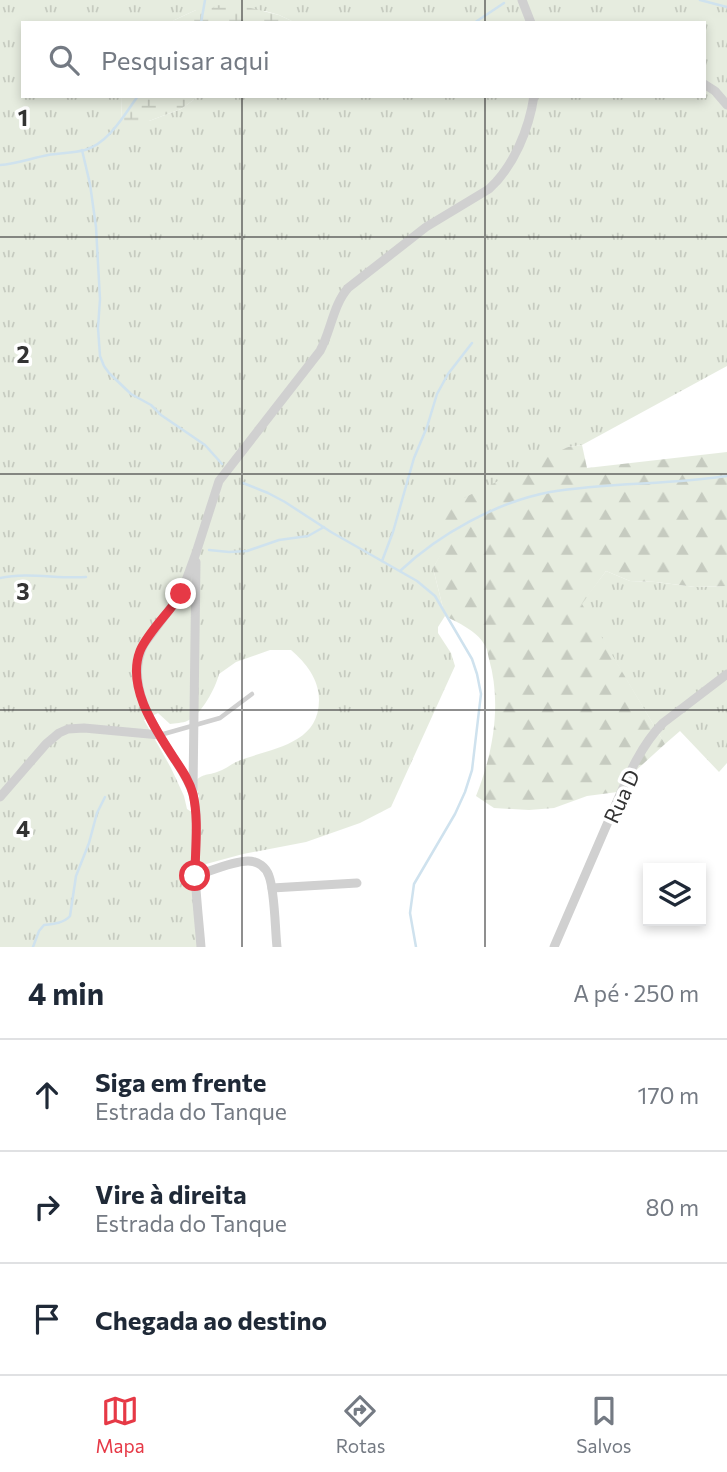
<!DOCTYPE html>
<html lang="pt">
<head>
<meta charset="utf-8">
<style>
	:root { --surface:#fff; --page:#f6f6f7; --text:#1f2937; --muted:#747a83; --line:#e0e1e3; --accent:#e63946 }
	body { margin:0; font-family:Commissioner,sans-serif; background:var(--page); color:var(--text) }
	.controls { position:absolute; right:21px; bottom:21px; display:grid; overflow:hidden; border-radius:0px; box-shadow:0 4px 10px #0003 }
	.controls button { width:63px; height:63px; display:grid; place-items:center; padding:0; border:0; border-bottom:2px solid var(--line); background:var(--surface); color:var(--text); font:35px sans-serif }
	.stop { position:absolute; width:21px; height:21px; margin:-16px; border:5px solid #e63946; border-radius:50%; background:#fff }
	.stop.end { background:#e63946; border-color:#fff; box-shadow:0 2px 7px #0008 }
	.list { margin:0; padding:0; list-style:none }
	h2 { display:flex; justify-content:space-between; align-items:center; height:91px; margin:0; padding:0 28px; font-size:30px }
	h2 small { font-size:23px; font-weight:400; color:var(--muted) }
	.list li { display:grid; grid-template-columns:46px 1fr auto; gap:21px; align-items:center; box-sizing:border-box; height:112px; padding:0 28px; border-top:2px solid var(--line) }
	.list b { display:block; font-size:26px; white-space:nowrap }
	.list p { margin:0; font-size:23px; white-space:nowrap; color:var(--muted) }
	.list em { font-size:23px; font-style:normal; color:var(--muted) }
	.icon { flex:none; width:38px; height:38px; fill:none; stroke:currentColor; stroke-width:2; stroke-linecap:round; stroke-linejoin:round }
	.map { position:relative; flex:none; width:727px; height:947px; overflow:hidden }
	.search { position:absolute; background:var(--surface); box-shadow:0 4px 10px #0003; left:21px; right:21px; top:21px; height:77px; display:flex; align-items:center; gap:18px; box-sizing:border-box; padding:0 24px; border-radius:0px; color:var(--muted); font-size:26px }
	.sheet { height:427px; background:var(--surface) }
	nav { display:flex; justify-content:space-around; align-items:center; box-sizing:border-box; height:98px; border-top:2px solid var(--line); background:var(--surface); font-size:19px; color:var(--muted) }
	nav a { display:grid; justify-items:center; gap:4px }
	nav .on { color:var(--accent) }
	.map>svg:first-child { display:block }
	.grass { fill:url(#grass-tufts); fill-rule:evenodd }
	.forest { fill:url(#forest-firs) }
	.wetland { fill:url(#wetland-marsh) }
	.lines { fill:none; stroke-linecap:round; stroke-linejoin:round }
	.stream { stroke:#cfe2ee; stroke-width:2.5 }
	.lane { stroke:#d0d0d0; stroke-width:4.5 }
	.street { stroke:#d0d0d0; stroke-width:9 }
	.route { stroke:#e63946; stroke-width:9 }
	.grid { fill:none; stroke:#333; stroke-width:2; stroke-opacity:0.55 }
	.labels { text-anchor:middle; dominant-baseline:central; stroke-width:7; stroke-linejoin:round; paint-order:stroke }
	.street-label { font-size:21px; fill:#333; stroke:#fff }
	.grid-label { font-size:23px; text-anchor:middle; font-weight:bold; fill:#333; stroke:#fff; stroke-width:7; stroke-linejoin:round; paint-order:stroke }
</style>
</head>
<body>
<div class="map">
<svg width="727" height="947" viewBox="0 0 727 947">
	<defs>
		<pattern id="grass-tufts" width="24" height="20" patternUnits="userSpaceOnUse" patternTransform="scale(1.75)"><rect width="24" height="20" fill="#e6ecdf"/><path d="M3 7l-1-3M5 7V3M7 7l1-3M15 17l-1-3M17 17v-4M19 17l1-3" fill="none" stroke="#c6cbc0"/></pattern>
		<pattern id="forest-firs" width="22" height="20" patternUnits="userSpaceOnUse" patternTransform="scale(1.75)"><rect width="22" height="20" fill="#e6ecdf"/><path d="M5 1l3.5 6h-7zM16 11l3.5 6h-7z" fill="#c6cbc0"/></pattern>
		<pattern id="wetland-marsh" width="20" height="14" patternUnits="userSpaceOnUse" patternTransform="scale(1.75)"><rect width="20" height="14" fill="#e6ecdf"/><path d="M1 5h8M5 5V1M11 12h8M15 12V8" fill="none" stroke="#c6cbc0"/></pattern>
	</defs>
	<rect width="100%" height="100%" fill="#fff"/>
	<!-- grass -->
	<g class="grass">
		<path d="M0,0H727V366L582,445L568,447L445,548L433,568L445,616L438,627V633L451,653L455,666L391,807L360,823L306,842L243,854L195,867L198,947H0ZM196,10L265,11L279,15L296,23H704V96H199L181,109L149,121H121L122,96H23V23H168ZM270,650H291C306,663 319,679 319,700C319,746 269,748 236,762C230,765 224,770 217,772C205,776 204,773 194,782L199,796L198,813L190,811L187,809L184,796L171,768L144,720L158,713L170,724C175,723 183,723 187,721C201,716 216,687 219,674L236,662Z"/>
		<path d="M606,571L630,581L656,582L695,587L727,586V763L719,772L680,731L665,744L581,604Z"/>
	</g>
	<!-- forest -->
	<path class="forest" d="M582,445L587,468L727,452V586L695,587L656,582L630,581L606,571L582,604L665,744L632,774L625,791L587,796L554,808L529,810L494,808L476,796C493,754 502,704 489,659C488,655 487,647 484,644C477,631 457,622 445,616L433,568L444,548L429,515L568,447Z"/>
	<!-- wetland -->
	<g class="wetland">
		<path d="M235,4L279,15L296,23H168L196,10Z"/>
		<path d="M122,96H199L181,109L149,121H121Z"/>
	</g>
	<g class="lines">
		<!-- stream -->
		<g class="stream">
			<path d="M700,0L727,7"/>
			<path d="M201,23L205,0"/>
			<path d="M474,23L504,3"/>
			<path d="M82,150L90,184L96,227L100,299L98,328L100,356L104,366L109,373L131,394L151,405L161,415L205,445L222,464"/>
			<path d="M0,165C16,164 32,158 48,155C60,153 73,153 85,150C109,143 124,115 138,96"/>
			<path d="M243,483L268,493L285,502L331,532L417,581L435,596L472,659L477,674L481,694L472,770L465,792L455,814L414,884L410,913L416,947"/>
			<path d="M209,550L229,552L247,551L279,540L308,536L324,527"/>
			<path d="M382,561L393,532L414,458L427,427L437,394L448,374L472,343"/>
			<path d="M400,571C439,534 497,502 550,492C609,482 669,485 727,476"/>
			<path d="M0,578C28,572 57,579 86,577"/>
			<path d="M33,947L39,931L44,925C54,924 64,923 70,916L76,876L89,843L97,813L105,797"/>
		</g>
		<!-- lane -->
		<path class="lane" d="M160,735L220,718L252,694"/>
		<!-- street -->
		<g class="street">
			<path d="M522,0L531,23"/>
			<path d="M704,84L715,91L727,105"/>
			<path d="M193,789L196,562"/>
			<path d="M0,797L46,744L59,733L68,729L84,728L160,735"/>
			<path d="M195,876C211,871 233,861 248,861C258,861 266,867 269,876C275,892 275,929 277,947"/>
			<path d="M272,888L357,883"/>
			<path d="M201,947C199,922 196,897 195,872C195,846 200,816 192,791C187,777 179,766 171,754C151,723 125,682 144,644L181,594L196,553L219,481L320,351C331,331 333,305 348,288L426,227L489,189C514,166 529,129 534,96"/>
			<path d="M554,947C572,905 590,864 608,822C623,789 637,749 663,723L727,674"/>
		</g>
	</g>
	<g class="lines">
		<!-- route -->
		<path class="route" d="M181,594C170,612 148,632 140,651C127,685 152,724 170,752C178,765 189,778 193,794C199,820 195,850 195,876"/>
	</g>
	<!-- grid -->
	<path class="grid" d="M242,0V23M485,0V23M242,96V947M485,96V947M0,237H727M0,474H727M0,710H727"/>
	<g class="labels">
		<!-- street labels -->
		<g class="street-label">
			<text transform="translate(621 796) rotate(-65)">Rua D</text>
		</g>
	</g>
	<g class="grid-label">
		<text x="23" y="126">1</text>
		<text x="23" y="363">2</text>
		<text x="23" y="600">3</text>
		<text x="23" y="837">4</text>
	</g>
</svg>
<div class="controls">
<button><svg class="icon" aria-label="layers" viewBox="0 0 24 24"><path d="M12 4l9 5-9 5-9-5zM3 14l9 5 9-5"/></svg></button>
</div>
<div class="stop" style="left:195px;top:876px"></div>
<div class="stop end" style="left:181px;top:594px"></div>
<div class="search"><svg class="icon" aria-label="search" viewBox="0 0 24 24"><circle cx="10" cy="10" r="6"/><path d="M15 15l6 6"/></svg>Pesquisar aqui</div>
</div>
<section class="sheet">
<h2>4 min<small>A pé · 250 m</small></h2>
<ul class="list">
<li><svg class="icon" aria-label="ahead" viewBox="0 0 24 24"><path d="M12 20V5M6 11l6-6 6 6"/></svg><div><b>Siga em frente</b><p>Estrada do Tanque</p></div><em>170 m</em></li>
<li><svg class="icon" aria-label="right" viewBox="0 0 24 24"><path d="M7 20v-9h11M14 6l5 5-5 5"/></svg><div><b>Vire à direita</b><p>Estrada do Tanque</p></div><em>80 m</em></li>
<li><svg class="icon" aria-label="arrive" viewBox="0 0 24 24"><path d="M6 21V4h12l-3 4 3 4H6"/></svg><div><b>Chegada ao destino</b></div></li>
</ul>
</section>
<nav>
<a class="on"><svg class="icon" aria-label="map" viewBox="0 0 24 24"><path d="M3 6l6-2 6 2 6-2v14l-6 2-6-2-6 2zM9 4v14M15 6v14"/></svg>Mapa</a>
<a><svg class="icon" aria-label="directions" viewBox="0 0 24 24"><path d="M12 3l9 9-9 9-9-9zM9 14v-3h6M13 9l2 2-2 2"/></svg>Rotas</a>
<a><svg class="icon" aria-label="saved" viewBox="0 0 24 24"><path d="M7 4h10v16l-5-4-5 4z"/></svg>Salvos</a>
</nav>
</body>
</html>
